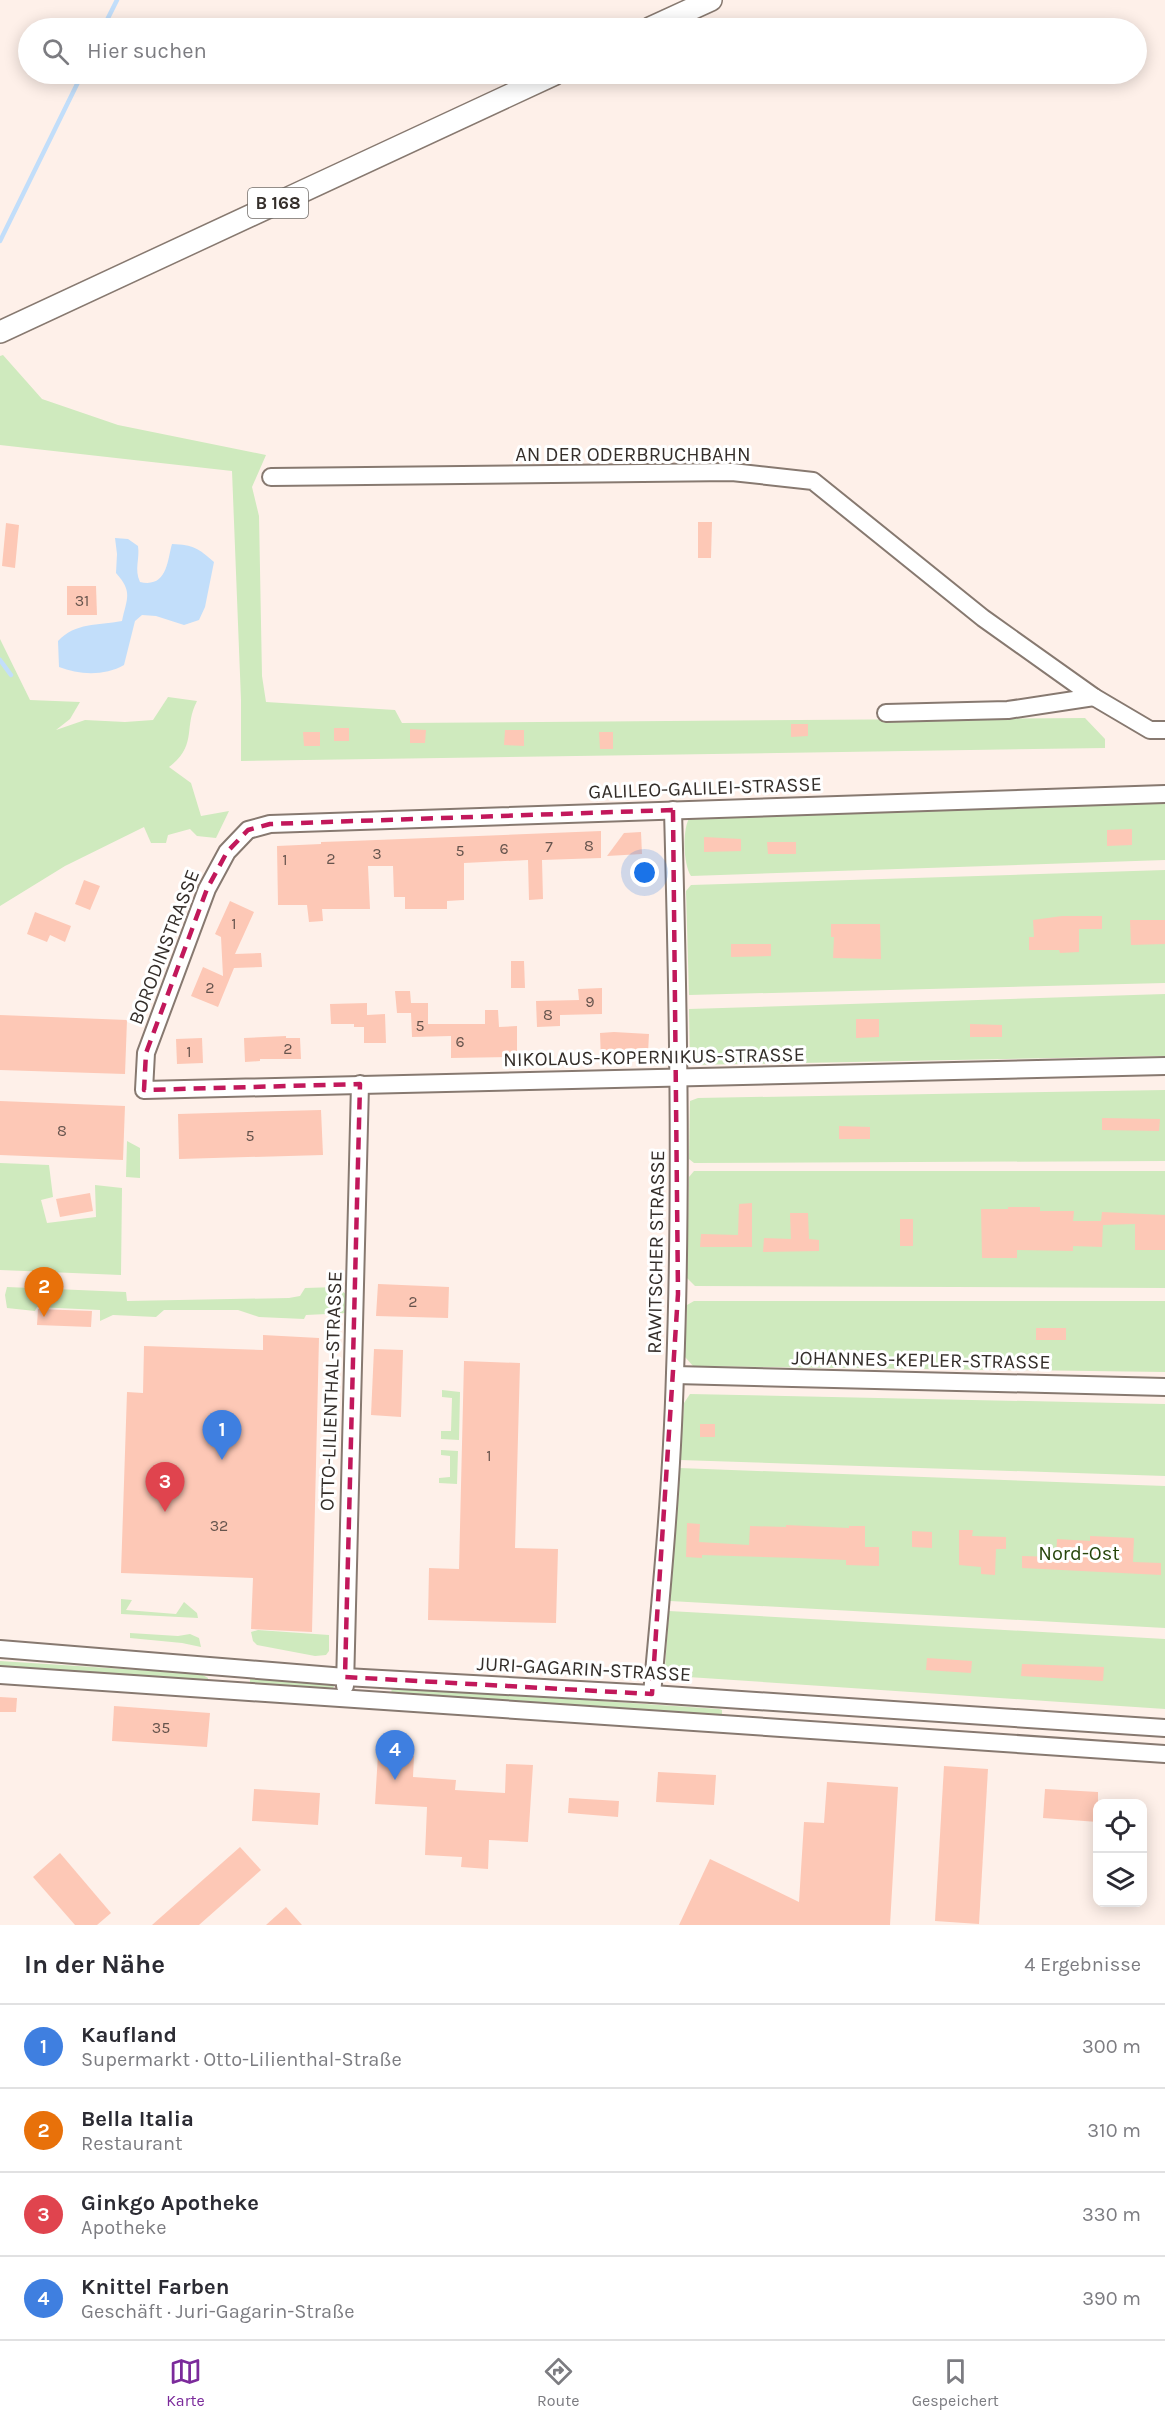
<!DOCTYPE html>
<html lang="de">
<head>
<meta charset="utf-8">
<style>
	:root { --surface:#fff; --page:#f7f7f7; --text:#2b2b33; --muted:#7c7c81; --line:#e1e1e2; --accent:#7b2a9b }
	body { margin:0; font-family:Karla,sans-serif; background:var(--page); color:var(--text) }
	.controls { position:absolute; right:18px; bottom:18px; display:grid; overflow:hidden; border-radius:12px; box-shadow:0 3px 15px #0003 }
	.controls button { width:54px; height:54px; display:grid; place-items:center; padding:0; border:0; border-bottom:2px solid var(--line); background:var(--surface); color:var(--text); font:30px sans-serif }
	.you { position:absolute; left:645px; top:873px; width:21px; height:21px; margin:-15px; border:4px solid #fff; border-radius:50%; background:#1a73e8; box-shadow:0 0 0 9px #1a73e833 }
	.badge { display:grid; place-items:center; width:39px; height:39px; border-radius:50%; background:var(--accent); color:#fff; font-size:20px; font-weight:700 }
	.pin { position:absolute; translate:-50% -50px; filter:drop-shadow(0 2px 3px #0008) }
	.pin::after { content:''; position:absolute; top:32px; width:21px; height:18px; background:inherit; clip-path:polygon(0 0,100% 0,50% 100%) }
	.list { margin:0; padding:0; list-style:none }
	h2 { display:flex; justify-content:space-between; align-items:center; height:78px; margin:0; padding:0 24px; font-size:26px }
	h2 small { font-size:20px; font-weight:400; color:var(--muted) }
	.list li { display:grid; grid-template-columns:39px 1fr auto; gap:18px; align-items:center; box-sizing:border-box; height:84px; padding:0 24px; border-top:2px solid var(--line) }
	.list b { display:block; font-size:22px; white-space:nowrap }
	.list p { margin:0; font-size:20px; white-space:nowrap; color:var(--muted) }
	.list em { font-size:20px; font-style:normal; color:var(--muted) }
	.icon { flex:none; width:33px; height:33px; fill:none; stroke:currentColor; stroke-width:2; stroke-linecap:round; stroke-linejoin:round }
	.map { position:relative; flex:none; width:1165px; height:1925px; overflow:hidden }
	.search { position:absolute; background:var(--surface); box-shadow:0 3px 15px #0003; left:18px; right:18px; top:18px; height:66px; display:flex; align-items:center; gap:15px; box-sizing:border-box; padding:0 21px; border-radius:33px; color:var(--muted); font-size:22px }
	.sheet { height:414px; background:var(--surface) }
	nav { display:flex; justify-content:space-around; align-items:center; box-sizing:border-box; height:84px; border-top:2px solid var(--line); background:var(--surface); font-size:16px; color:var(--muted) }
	nav a { display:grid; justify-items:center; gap:3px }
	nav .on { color:var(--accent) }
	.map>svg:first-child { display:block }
	.green { fill:#cfeabe }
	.water { fill:#c2defa }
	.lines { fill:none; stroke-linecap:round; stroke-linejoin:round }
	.stream { stroke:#c2defa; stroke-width:4.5 }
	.building { fill:#fdc8b6 }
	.minor-casing { stroke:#877970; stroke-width:20 }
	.major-casing { stroke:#877970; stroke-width:24 }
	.minor { stroke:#fff; stroke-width:16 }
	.major { stroke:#fff; stroke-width:21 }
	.marked { fill:none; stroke:#c2185b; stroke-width:4.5; stroke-dasharray:12 8; stroke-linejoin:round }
	.labels { text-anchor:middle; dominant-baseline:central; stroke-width:6; stroke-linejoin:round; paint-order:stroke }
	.number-label { font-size:16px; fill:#66544d }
	.shield { fill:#fff; stroke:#716d6a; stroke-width:1.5 }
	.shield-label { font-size:18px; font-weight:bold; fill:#342e2a }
	.street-label { font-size:20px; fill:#342e2a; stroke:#fff }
	.park-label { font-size:20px; fill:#28460c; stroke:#fff }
</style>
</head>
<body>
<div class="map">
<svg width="1165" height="1925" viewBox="0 0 1165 1925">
	<rect width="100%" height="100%" fill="#fef0e9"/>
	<!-- green -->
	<g class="green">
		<path d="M3,355L42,399L118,425L266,455L252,487L259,516L262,676L266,702L395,710L402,723L1085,718L1105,739V748L241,761V700L232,471L0,445V356Z"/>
		<path d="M0,639L30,700L80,702L70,719L56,730L85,720L125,722L153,720L168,697L197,701C183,728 198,745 169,767L191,783L201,816L229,811L216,838L197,836L190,829L168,835L166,843H151L144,827L65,866L0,906Z"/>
		<path d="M1165,799V860L691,876C683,864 682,828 690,817Z"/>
		<path d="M1165,870V983L689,995L686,891L691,885Z"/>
		<path d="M1165,994V1056L690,1065L689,1009Z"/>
		<path d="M1165,1090V1161L694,1163L689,1159L690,1101L698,1098Z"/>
		<path d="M127,1141L140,1148V1178L126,1177Z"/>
		<path d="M0,1163L49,1165L53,1197L41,1200L47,1223L96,1217L95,1185L122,1188L121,1275L0,1270Z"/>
		<path d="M694,1171H1165V1288L695,1286L687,1278L689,1177Z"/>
		<path d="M7,1287L126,1292L127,1301L289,1298L300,1296L305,1288L337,1287L347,1295V1313L306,1315L304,1319L259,1317L238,1310H164L156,1317L113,1315L100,1321V1310L37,1307L35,1311L7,1308L5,1295Z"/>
		<path d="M694,1301H1165V1372L693,1366L685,1357L687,1305Z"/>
		<path d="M442,1390L460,1392L459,1440L441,1439V1431H451L452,1398L442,1397Z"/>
		<path d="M690,1394L1165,1404V1476L680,1460L684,1403Z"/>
		<path d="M441,1450L458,1451L457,1484L439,1483V1478L450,1477V1456L441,1455Z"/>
		<path d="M679,1468L1165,1486V1628L670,1601Z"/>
		<path d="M121,1599L132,1600L126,1610L176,1614L184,1602L197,1613L198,1618L121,1614Z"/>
		<path d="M669,1611L1165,1639V1709L673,1676L665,1668Z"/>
		<path d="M258,1630L329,1635V1651L326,1655L315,1656L257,1645L253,1641L251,1632Z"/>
		<path d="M130,1633L178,1636L190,1634L199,1638L201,1647L182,1643L130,1638Z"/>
		<path d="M0,1661L201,1674L208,1678V1681L0,1668Z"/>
		<path d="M250,1678L333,1684L334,1686L332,1690L250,1684Z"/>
		<path d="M392,1687L719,1709L722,1710V1715L391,1694Z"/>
	</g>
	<!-- water -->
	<path class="water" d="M115,538L128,539L138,546C140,559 134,569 140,582C167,588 167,562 172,544C194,545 198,548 214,562L205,607L199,620L184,625L156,616L142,615L135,621L124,665C105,676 79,675 59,667L58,641C76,622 97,626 122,621C127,598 133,592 116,573L117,554Z"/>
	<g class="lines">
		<!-- stream -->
		<g class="stream">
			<path d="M103,28L117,0"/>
			<path d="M0,241L82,74"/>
			<path d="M0,660L11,675"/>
		</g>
	</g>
	<!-- building -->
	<g class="building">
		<path d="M698,522H712L711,558H698Z"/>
		<path d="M6,523L19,525L15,568L2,566Z"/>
		<path d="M67,586H96L97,615H67Z"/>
		<path d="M791,724H808V736L791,737Z"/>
		<rect x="334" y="728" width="15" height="13"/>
		<path d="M410,729L426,730L425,743H410Z"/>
		<path d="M505,730H524V746L504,745Z"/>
		<path d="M303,732H320V746H304Z"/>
		<path d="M599,732H613V749H600Z"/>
		<path d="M1132,829V845L1107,846V830Z"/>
		<path d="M601,831V858L542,860L543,899L529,900L528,860L464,863V900L447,901V909H405V897H394L393,866H368L370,909H322L323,921L309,922L307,905H278L277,846L321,844V842L351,841Z"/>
		<path d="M641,832L642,854L607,856L624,833Z"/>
		<path d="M704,837L741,839V851L704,852Z"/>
		<path d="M767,842H796V854H768Z"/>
		<path d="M84,880L100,886L90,910L75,904Z"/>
		<path d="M230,901L254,912L235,954L261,953L262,967L234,968L218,1007L191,996L203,967L223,976L221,937L215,934Z"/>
		<path d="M35,912L71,926L65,942L50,935L47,942L27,934Z"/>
		<path d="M1062,916H1102V929H1079V952L1060,953L1059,950H1029V937H1034L1033,920Z"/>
		<path d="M1130,920H1165V944L1131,945Z"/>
		<path d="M831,924H880L881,959L833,958L834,937H831Z"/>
		<path d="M731,944H771V956L731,957Z"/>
		<path d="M511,961H524L525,988H511Z"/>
		<path d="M602,988V1014L560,1015V1026L537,1027L536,1001L579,1000L578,989Z"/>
		<path d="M395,991H410L411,1003H428V1024H485V1010H498L499,1027L517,1026V1057L451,1058V1036L412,1037L411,1013H397Z"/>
		<path d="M367,1003V1015L385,1014L386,1043H364V1027H354V1024H331L330,1004Z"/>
		<path d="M0,1015L127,1020L125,1074L0,1070Z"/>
		<path d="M856,1019H879V1037L856,1038Z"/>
		<path d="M970,1024L1002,1025V1037H970Z"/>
		<path d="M614,1032L649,1034L648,1053H614V1059L601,1060L600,1033Z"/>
		<path d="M286,1036V1038H300L301,1059H260V1061L245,1062L244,1038Z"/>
		<path d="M202,1038L203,1063L177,1064L176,1039Z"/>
		<path d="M0,1101L125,1106L123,1160L0,1155Z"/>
		<path d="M321,1110L323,1155L179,1159L178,1114Z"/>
		<path d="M1102,1118L1160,1119L1159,1131L1102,1130Z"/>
		<path d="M839,1126L870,1127V1139H839Z"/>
		<path d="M90,1193L93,1211L60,1217L56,1199Z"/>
		<path d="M752,1203V1247H700L701,1234L738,1235L739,1204Z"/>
		<path d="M1008,1207H1040V1211H1074L1073,1221H1101L1102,1212L1165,1215V1250H1135V1224L1103,1225L1102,1247L1073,1246V1251L1017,1250V1258H982L981,1209H1008Z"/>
		<path d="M790,1213H808L809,1239L819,1240V1251L763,1252L764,1238L791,1239Z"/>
		<rect x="900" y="1219" width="13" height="27"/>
		<path d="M378,1284L449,1287L448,1318L376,1316Z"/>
		<path d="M38,1309L92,1311L91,1327L37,1325Z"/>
		<rect x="1036" y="1328" width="30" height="12"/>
		<path d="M263,1335L319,1338L312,1632L251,1629L253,1578L121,1573L127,1392L143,1393L144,1346L263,1350Z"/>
		<path d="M374,1349L403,1350L401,1417L371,1415Z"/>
		<path d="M464,1361L520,1363L515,1548L558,1549L556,1623L428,1620L429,1568L459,1569Z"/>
		<rect x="700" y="1424" width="15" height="13"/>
		<path d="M687,1523L700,1524L699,1542L749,1545L750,1526L786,1527V1525L849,1528V1526H865V1547H879V1566L846,1565V1560L798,1558L702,1555V1558L686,1557Z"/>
		<path d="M959,1530H973L972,1536L1006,1537V1549H996L995,1575L981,1574V1567L959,1565Z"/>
		<path d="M912,1531L932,1532V1548L912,1547Z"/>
		<path d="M1090,1536L1134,1538L1133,1562L1161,1563V1575L1022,1568V1556L1056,1557L1057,1539L1090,1541Z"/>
		<path d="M927,1658L972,1661L971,1673L926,1670Z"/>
		<path d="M1022,1664L1104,1667L1103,1681L1021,1676Z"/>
		<path d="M0,1697L17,1698L16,1712H0Z"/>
		<path d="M114,1706L210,1713L207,1747L112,1741Z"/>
		<path d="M378,1754L414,1756L413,1777L456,1780L455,1790L505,1793L506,1764L533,1765L528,1842L489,1840L488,1869L461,1867L462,1857L425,1855L427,1807L375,1804Z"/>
		<path d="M944,1766L988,1769L979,1924L935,1921Z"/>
		<path d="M658,1772L716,1775L714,1805L656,1802Z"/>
		<path d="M827,1782L898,1787L890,1925H679L710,1859L799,1902L804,1822L824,1823Z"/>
		<path d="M254,1789L320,1793L318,1825L252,1821Z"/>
		<path d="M1045,1789L1098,1792V1822L1043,1818Z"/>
		<path d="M569,1798L619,1801L618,1817L568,1813Z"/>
		<path d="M240,1847L261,1870L199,1925H152Z"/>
		<path d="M60,1853L111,1913L97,1925H75L33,1877Z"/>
		<path d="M286,1907L302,1925H266Z"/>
	</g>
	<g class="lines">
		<defs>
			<g id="minor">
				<path d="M271,477L732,472L813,481L983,618L1094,697L1150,730H1165"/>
				<path d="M886,713L1008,710L1094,697"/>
				<path d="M1165,794L270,824L248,830L227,852L207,889L146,1053L144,1090L1165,1066"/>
				<path d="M675,1375L1165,1387"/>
				<path d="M0,1649L345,1677L652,1694L1165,1728"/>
				<path d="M0,1675L1165,1754"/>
				<path d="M345,1686L360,1084"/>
				<path d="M652,1694C662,1588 672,1480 675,1373C682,1185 678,998 673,810"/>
			</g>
			<g id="major">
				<path d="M650,28L711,0"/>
				<path d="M0,332L555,74"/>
			</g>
		</defs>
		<!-- minor casing -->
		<use href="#minor" class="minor-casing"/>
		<!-- major casing -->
		<use href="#major" class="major-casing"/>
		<!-- minor -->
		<use href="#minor" class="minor"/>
		<!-- major -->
		<use href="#major" class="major"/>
	</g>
	<!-- marked area -->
	<path class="marked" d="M673,810L678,1294L652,1694L345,1677L360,1084L144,1090L146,1053L207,889L227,852L248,830L270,824Z"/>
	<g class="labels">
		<!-- number labels -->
		<g class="number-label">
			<text x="82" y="600">31</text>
			<text x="589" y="845">8</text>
			<text x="549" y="846">7</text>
			<text x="504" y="848">6</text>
			<text x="460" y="850">5</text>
			<text x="377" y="853">3</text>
			<text x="331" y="858">2</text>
			<text x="285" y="859">1</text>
			<text x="234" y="923">1</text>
			<text x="210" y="987">2</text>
			<text x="590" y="1001">9</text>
			<text x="548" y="1014">8</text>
			<text x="420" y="1025">5</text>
			<text x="460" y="1041">6</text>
			<text x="288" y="1048">2</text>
			<text x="189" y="1051">1</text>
			<text x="62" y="1130">8</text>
			<text x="250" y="1135">5</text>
			<text x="413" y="1301">2</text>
			<text x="489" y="1455">1</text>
			<text x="219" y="1525">32</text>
			<text x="161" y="1727">35</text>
		</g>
		<!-- shield labels -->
		<rect class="shield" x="248" y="188" width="60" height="30" rx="4.5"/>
		<g class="shield-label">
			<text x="278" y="203">B 168</text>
		</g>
		<!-- street labels -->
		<g class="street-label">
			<text x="633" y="454">AN DER ODERBRUCHBAHN</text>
			<text transform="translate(705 788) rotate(-2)">GALILEO-GALILEI-STRASSE</text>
			<text transform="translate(164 947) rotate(-69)">BORODINSTRASSE</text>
			<text transform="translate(654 1057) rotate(-1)">NIKOLAUS-KOPERNIKUS-STRASSE</text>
			<text transform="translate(656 1252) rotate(-89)">RAWITSCHER STRASSE</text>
			<text transform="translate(921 1360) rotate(1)">JOHANNES-KEPLER-STRASSE</text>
			<text transform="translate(331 1391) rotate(-88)">OTTO-LILIENTHAL-STRASSE</text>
			<text transform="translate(584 1669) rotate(3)">JURI-GAGARIN-STRASSE</text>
		</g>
		<!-- park labels -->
		<g class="park-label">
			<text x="1079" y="1553">Nord-Ost</text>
		</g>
	</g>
</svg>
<div class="controls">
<button><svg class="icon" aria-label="locate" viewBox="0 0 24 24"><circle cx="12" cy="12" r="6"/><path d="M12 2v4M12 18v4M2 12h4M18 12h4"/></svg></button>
<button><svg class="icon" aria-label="layers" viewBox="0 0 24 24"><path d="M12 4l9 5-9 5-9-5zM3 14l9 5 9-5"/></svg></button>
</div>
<div class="you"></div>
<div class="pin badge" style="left:222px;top:1460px;background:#3f7fe0">1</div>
<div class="pin badge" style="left:44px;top:1317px;background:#e8710a">2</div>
<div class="pin badge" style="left:165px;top:1512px;background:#e0444e">3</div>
<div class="pin badge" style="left:395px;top:1780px;background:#3f7fe0">4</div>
<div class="search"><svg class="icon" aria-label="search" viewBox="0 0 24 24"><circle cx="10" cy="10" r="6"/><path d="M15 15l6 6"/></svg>Hier suchen</div>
</div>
<section class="sheet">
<h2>In der Nähe<small>4 Ergebnisse</small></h2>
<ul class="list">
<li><span class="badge" style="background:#3f7fe0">1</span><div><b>Kaufland</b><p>Supermarkt · Otto-Lilienthal-Straße</p></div><em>300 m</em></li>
<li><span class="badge" style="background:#e8710a">2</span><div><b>Bella Italia</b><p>Restaurant</p></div><em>310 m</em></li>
<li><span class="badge" style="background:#e0444e">3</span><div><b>Ginkgo Apotheke</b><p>Apotheke</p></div><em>330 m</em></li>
<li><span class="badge" style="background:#3f7fe0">4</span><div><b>Knittel Farben</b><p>Geschäft · Juri-Gagarin-Straße</p></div><em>390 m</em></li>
</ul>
</section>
<nav>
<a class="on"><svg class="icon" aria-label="map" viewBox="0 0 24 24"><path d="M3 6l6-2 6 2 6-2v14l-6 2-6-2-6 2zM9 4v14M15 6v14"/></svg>Karte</a>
<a><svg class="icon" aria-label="directions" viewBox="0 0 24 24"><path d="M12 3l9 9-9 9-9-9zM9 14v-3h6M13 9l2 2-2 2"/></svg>Route</a>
<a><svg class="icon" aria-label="saved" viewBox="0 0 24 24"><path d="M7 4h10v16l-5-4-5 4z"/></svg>Gespeichert</a>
</nav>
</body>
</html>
